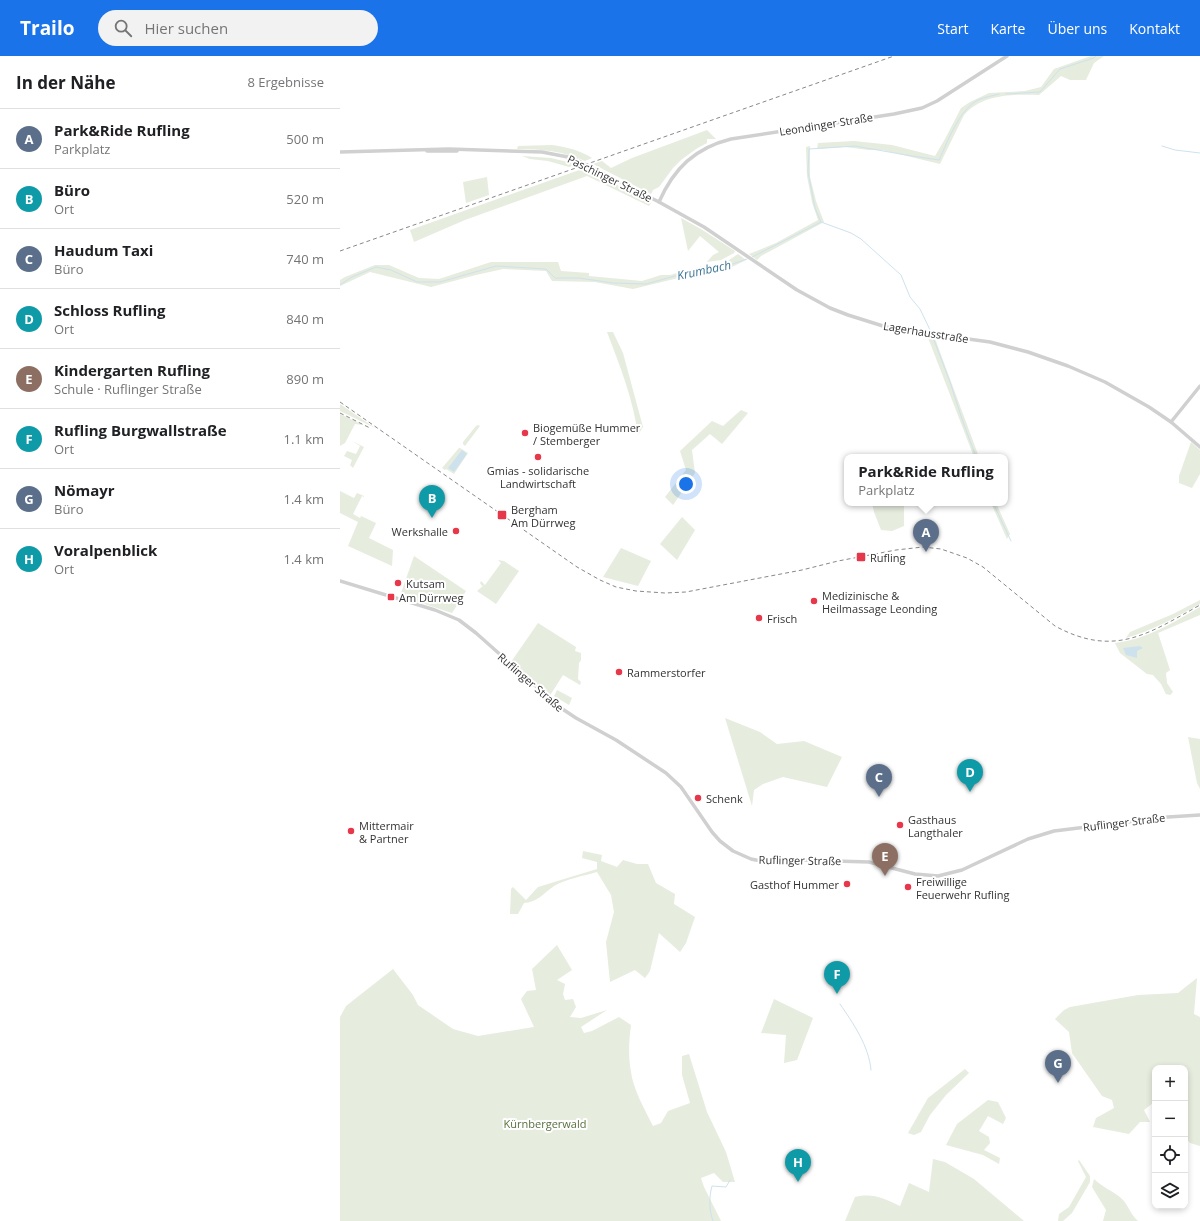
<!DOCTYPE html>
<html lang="de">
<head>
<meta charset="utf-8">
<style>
	:root { --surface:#fff; --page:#f2f2f2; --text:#202124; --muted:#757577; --line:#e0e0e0; --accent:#1a73e8 }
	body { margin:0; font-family:"Open Sans",sans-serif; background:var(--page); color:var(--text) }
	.controls { position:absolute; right:12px; bottom:12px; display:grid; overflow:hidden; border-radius:8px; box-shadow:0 2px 6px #0003 }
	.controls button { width:36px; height:36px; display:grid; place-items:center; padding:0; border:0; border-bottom:1px solid var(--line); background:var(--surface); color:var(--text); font:20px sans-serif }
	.you { position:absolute; left:346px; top:428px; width:14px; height:14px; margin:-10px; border:3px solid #fff; border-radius:50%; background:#1a73e8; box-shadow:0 0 0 6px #1a73e833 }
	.badge { display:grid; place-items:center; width:26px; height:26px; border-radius:50%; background:var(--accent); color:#fff; font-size:13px; font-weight:700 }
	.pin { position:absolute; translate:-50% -33px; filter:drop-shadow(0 1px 2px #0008) }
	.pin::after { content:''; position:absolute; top:21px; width:14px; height:12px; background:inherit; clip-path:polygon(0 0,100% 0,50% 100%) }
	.popup { position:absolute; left:504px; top:398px; width:164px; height:52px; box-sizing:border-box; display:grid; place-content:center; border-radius:8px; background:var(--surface); filter:drop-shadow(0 1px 3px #0005); font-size:13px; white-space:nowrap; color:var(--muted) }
	.popup b { font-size:15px; color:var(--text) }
	.popup::after { content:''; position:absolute; left:50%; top:100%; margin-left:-8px; border:8px solid transparent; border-top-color:var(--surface) }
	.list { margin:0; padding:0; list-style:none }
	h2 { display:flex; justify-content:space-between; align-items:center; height:52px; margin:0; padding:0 16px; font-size:17px }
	h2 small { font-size:13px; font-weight:400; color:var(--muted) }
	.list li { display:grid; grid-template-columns:26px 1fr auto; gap:12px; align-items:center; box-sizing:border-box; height:60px; padding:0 16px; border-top:1px solid var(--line) }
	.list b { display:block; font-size:15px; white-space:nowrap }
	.list p { margin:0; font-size:13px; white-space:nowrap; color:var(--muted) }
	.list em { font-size:13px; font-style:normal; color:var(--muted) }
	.icon { flex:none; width:22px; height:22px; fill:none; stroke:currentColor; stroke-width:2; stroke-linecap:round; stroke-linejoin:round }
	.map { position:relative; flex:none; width:860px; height:1165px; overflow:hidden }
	header { display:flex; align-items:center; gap:24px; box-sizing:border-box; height:56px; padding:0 20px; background:var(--accent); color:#fff }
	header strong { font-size:19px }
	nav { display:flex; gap:22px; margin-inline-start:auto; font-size:14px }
	.search { width:280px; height:36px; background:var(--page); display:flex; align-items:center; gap:10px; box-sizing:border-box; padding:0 14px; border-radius:22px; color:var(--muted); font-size:15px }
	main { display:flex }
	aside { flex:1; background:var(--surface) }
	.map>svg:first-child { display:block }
	.green { fill:#e6ecde }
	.water { fill:#cee2ee }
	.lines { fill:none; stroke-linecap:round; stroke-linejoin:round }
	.stream { stroke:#cee2ee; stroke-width:1 }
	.tertiary { stroke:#d0d0d0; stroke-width:3.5 }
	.rail { stroke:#888; stroke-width:1; stroke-dasharray:4 3; stroke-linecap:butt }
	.poi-dot { fill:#e6384a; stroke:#fff; stroke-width:1.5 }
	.labels { text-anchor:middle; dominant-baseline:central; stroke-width:4; stroke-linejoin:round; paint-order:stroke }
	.street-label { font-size:11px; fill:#333; stroke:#fff }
	.poi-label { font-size:11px; fill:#333; stroke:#fff; text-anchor:start }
	.park-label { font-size:11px; fill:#57703f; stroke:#fff }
	.water-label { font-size:12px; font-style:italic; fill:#3f7797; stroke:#fff }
</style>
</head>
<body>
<header>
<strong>Trailo</strong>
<div class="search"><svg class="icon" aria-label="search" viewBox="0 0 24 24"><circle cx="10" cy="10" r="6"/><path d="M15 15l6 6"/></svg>Hier suchen</div>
<nav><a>Start</a><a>Karte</a><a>Über uns</a><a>Kontakt</a></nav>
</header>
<main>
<aside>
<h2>In der Nähe<small>8 Ergebnisse</small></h2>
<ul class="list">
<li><span class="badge" style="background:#5c6f8a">A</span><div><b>Park&amp;Ride Rufling</b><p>Parkplatz</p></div><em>500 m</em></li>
<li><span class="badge" style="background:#0f9aa8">B</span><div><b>Büro</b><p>Ort</p></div><em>520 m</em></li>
<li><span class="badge" style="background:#5c6f8a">C</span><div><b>Haudum Taxi</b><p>Büro</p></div><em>740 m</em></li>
<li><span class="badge" style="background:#0f9aa8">D</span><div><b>Schloss Rufling</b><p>Ort</p></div><em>840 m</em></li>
<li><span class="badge" style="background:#8d6e63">E</span><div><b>Kindergarten Rufling</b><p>Schule · Ruflinger Straße</p></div><em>890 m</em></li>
<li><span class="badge" style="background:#0f9aa8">F</span><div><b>Rufling Burgwallstraße</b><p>Ort</p></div><em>1.1 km</em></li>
<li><span class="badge" style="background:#5c6f8a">G</span><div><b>Nömayr</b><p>Büro</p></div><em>1.4 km</em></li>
<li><span class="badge" style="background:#0f9aa8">H</span><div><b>Voralpenblick</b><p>Ort</p></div><em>1.4 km</em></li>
</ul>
</aside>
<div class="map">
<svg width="860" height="1165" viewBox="0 0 860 1165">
	<rect width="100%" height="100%" fill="#fff"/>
	<!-- green -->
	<g class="green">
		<path d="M751,0H764L754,7L746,24H730L721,20L699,39C674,38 642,38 624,59L600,108L542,94H529L505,91L477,93L478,87L514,85L552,89L595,100L605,83L621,52L630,46L649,37L685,35L701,31L714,13Z"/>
		<path d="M367,74L376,83H367V87L356,93L341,104L333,112L319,131L313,134L311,138L253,108L262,105L271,112L292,102Z"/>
		<path d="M212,89C226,91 240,94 252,102L245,105C223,95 201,93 177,93L178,90Z"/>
		<path d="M470,90V121L476,145L484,166L421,200L417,204L409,198L436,187L478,164L472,146L467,120L466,91Z"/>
		<path d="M182,100L211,102L236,108L229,111L208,105L190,103Z"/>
		<path d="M245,112L311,147L309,150L247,120L125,164L74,186L70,174Z"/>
		<path d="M147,121L149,139L126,147L123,126Z"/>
		<path d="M341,162L361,173L395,195L394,197L381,204L367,206L373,199L379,196L360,180L348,195Z"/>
		<path d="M398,198L406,204L384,215L363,216L293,233L255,226L212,225L206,215L163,213L136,219L91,231L30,216L0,230V224L5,221L35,209H49L79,222L99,223L151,206H218L221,215L249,217V220L302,225L321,219H330L359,211L378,208L386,206Z"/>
		<path d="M267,276H273L283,297L303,371L298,379C293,343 280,310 267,276Z"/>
		<path d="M587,279L594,280L639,401H634Z"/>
		<path d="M0,348L35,372L0,355Z"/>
		<path d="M401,354L408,357L382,388L370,378L352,394L355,417L333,449L325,441L346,414L340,395L372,365L383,370Z"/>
		<path d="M0,358L23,369L15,368L5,387L0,390Z"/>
		<path d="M138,369L140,370L125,390L123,388V386L136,370Z"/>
		<path d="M12,385L24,391L13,412L10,409L12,404L4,400L7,395L16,398L20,390Z"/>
		<path d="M851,386L860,394V418L852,432L839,427V420Z"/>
		<path d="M119,392H120L128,397L114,418L106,413L105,414L102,412Z"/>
		<path d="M0,435L14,442L17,437L24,440V441L22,440L13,458L20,462L21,460L36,467L29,482L53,494L52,510L8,490L18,466L0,457Z"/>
		<path d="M532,447H564V470L552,475L541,474L534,456Z"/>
		<path d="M651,447H656L670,478L667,483Z"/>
		<path d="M342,461L355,474L337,504L320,488Z"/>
		<path d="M281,492L311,505L298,530L263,521Z"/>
		<path d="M74,500L126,535L112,557L60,540Z"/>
		<path d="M158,504L164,505L179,515L156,548L137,535L144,529L142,530L140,527L141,525L145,529L161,507Z"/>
		<path d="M860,544V548C836,561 812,575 786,582L790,576L833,558Z"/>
		<path d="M860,551V559L818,577L830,614L826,617L827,627L833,636L830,639L826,638L821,628L813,619L807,618L780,597L775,587C808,583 832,567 860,551Z"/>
		<path d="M198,567L236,591L235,595L241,597V604L239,607L238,623L241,626L240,629L223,619L209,641L171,606Z"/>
		<path d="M217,634L232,642L229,649L214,640Z"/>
		<path d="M385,662L420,676L437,688L464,685L502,701L487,731L443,721L423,728L414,734L412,750Z"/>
		<path d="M848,681L860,683V733L857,727Z"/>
		<path d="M243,795L262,799L261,805L277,811L283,804L297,808H308L316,827L335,838L334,848L355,861L346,887L340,896L319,877L310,915L305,922L295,914L270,926L266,886L274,856L271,839L257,816C243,820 226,823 214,830C204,837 196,847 184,847L178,858H170L171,833L173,831L186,844L198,831L257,813V806L242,802Z"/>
		<path d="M217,889L232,914L217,924L225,928L223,938L225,944L233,943L236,951L230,961L241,962L267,954L241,971L244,977L252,975L279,961L291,969C289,985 288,1000 291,1016C293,1033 305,1054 313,1070L321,1067L328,1055L350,1047L342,1019V1000L349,998L367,1056L386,1096L395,1126H383L374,1117L361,1122L364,1131L381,1165H0V961L6,950L53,913L73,939L78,949L113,973L138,980L194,971L181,943L187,935L196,934L192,913Z"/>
		<path d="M857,922L854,958L860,961V1090L850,1087L845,1081V1012H815V1049L813,1047L804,1054L810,1066H800L789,1078L753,1071L756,1062L774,1052L772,1044L762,1040L732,997L729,976L715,963L724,954L730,951L798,939L838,937Z"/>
		<path d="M434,943L473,962L457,1004L444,1007L446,979L421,977Z"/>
		<path d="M625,1013L629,1017L606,1039L590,1059L581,1076L574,1079L568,1077L588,1042Z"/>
		<path d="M648,1044L658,1046L666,1062L663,1068L648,1060L639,1075L649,1081L650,1087L644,1094L660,1102L659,1108L643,1099L606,1089L617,1068Z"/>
		<path d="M593,1103L605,1106L634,1123L684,1165H505L515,1141C533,1137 543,1142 560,1150L569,1127L589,1136Z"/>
		<path d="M739,1104L750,1120V1126L732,1157L723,1165H718L719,1158L729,1151L746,1121L738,1105Z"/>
		<path d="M754,1123C762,1131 773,1135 781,1142C789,1149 789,1157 798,1165H763L766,1154L752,1131Z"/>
	</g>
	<!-- water -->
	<g class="water">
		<path d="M122,394L127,398L114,416L108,412Z"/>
		<path d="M800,590L803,592L797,595V602L786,599L783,592Z"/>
	</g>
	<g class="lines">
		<!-- stream -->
		<g class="stream">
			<path d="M666,38L700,36L720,13L754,2L756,0"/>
			<path d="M822,90L835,94L860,97"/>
			<path d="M481,166L511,177L521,183L561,219L570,241L580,253L591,276"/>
			<path d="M412,201L481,166L475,152L468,116L469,93L515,90L566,99L599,104C608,85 619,54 638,44C645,41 652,40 659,38"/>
			<path d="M0,229L12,221L36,211L51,214L77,226H100L156,210L206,213L215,222H239L273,227L306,228L353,215L384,211L407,203"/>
			<path d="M592,279L610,326L622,363L636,401"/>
			<path d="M654,449L671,485"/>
			<path d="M500,948C513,967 529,990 531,1014"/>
			<path d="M373,1165C369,1155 369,1140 372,1130L386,1131L390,1124"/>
		</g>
		<!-- tertiary -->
		<g class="tertiary">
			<path d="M87,95H117"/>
			<path d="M0,96L109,93L202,96L233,102L319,146L364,171L457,234L490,252L508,259L543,270L563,274L650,286L688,296L728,310L765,326L809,351L831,366L860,391"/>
			<path d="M319,146C334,112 355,92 391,83L554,58L582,52L597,45L667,0"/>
			<path d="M831,366L860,330"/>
			<path d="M0,525L95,554L119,564L136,577L218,650L236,662L276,684L326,717L341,731L372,776L380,785L393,795L411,803L426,806L461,804L529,806L575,818L598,820L622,814L688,783L714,775L828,761L860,759"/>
		</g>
		<!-- rail -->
		<g class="rail">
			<path d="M0,195L554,0"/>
			<path d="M0,346L237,511L260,524L276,531L296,535L325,537L346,536L462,514L498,505L556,494L583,491L601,493L627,502L643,511L715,570C774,602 808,578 860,549"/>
			<path d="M0,357L30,372"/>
		</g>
	</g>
	<!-- markers -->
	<g class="poi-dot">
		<circle cx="185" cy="377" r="4"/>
		<circle cx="198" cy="401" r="4"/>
		<rect x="157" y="454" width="10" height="10" rx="2"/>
		<circle cx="116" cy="475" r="4"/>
		<rect x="516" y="496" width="10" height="10" rx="2"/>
		<circle cx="58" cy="527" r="4"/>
		<rect x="47" y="537" width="8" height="8" rx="2"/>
		<circle cx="474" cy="545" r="4"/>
		<circle cx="419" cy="562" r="4"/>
		<circle cx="279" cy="616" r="4"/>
		<circle cx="358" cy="742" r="4"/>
		<circle cx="560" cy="769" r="4"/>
		<circle cx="11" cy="775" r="4"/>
		<circle cx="507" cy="828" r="4"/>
		<circle cx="568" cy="831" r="4"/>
	</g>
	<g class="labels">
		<!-- street labels -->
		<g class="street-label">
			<text transform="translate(486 68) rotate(-9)">Leondinger Straße</text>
			<text transform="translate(270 122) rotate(26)">Paschinger Straße</text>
			<text transform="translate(586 276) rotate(9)">Lagerhausstraße</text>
			<text transform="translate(191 626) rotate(41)">Ruflinger Straße</text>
			<text transform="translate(784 766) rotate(-7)">Ruflinger Straße</text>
			<text transform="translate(460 804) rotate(1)">Ruflinger Straße</text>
		</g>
		<!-- poi labels -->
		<g class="poi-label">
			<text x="193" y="371">Biogemüße Hummer<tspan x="193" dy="13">/ Stemberger</tspan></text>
			<text x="198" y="414" text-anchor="middle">Gmias - solidarische<tspan x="198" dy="13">Landwirtschaft</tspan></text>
			<text x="171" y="453">Bergham<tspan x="171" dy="13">Am Dürrweg</tspan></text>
			<text x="108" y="475" text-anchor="end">Werkshalle</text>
			<text x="530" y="501">Rufling</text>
			<text x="66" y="527">Kutsam</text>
			<text x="482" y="539">Medizinische &amp;<tspan x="482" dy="13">Heilmassage Leonding</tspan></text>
			<text x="59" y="541">Am Dürrweg</text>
			<text x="427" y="562">Frisch</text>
			<text x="287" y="616">Rammerstorfer</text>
			<text x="366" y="742">Schenk</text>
			<text x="568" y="763">Gasthaus<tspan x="568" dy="13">Langthaler</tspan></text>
			<text x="19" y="769">Mittermair<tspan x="19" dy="13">&amp; Partner</tspan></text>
			<text x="576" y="825">Freiwillige<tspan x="576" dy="13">Feuerwehr Rufling</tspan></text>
			<text x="499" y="828" text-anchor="end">Gasthof Hummer</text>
		</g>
		<!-- park labels -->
		<g class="park-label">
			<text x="205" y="1067">Kürnbergerwald</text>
		</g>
		<!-- water labels -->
		<g class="water-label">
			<text transform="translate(364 214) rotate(-12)">Krumbach</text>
		</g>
	</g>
</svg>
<div class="controls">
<button>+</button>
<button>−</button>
<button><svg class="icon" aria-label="locate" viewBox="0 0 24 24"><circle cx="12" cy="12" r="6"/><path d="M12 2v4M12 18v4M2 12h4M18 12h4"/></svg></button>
<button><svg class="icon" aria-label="layers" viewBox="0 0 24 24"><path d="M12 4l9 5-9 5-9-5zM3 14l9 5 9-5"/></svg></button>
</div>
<div class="you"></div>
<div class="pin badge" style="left:586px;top:496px;background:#5c6f8a">A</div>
<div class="popup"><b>Park&amp;Ride Rufling</b>Parkplatz</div>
<div class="pin badge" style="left:92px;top:462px;background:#0f9aa8">B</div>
<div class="pin badge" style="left:539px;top:741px;background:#5c6f8a">C</div>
<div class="pin badge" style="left:630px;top:736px;background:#0f9aa8">D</div>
<div class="pin badge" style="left:545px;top:820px;background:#8d6e63">E</div>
<div class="pin badge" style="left:497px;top:938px;background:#0f9aa8">F</div>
<div class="pin badge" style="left:718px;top:1027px;background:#5c6f8a">G</div>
<div class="pin badge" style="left:458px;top:1126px;background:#0f9aa8">H</div>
</div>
</main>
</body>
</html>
